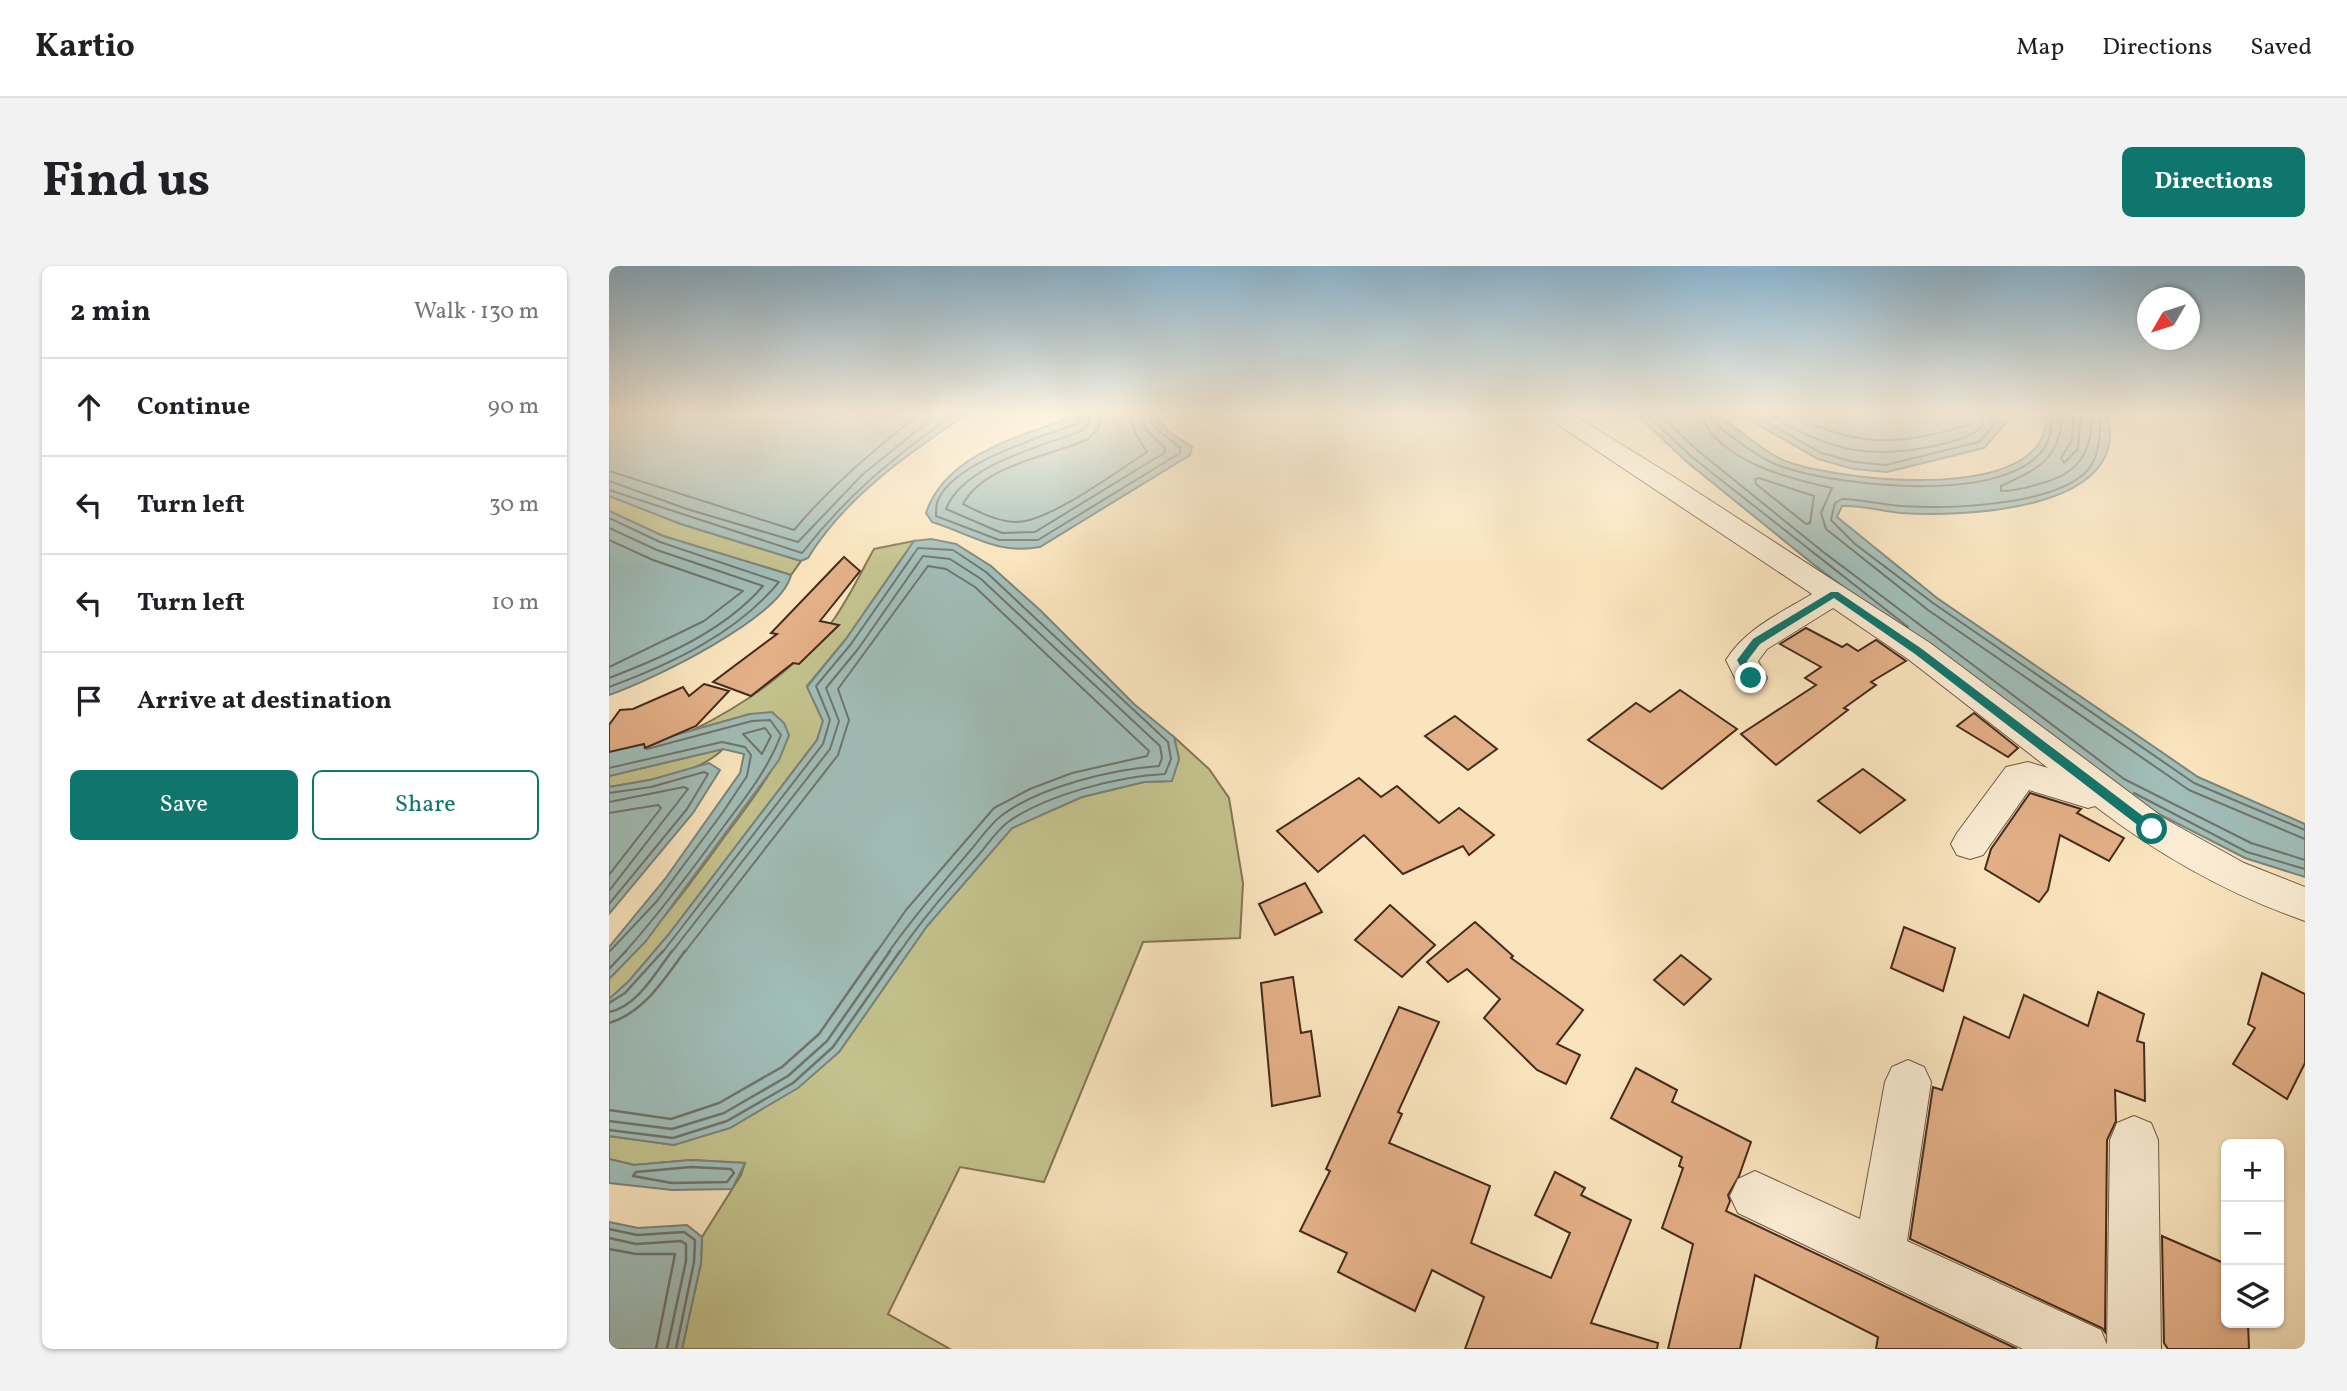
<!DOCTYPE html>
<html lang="en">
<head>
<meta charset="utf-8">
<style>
	:root { --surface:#fff; --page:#f2f2f2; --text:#202124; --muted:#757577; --line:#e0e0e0; --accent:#0f766e }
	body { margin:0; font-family:Vollkorn,serif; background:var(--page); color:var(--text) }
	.controls { position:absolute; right:21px; bottom:21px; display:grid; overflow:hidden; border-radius:10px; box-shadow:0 2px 5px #0004 }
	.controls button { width:63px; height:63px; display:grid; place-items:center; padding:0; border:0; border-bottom:2px solid var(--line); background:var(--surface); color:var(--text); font:35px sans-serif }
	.compass { position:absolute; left:1528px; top:21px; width:63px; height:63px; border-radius:50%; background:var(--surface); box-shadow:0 2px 5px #0004; rotate:231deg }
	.stop { position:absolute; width:21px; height:21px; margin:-16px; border:5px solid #0f766e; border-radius:50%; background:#fff }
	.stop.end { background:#0f766e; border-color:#fff; box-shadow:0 2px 7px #0008 }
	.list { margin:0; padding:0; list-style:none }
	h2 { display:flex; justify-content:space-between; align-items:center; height:91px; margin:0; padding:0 28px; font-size:30px }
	h2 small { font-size:23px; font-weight:400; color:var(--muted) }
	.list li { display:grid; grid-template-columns:46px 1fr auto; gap:21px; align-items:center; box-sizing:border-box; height:98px; padding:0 28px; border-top:2px solid var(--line) }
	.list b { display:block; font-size:26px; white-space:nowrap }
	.list em { font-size:23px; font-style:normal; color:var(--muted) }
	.actions { display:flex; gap:14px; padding:21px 28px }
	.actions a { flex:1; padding:16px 0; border:2px solid var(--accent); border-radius:10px; text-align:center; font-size:24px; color:var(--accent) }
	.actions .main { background:var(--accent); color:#fff }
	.icon { flex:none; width:38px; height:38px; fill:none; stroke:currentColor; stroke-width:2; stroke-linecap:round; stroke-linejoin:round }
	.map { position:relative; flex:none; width:1696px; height:1083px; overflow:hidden; border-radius:10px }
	header { display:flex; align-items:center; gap:42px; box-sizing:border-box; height:98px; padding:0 35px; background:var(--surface); border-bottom:2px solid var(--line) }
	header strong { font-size:33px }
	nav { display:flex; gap:38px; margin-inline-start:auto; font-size:24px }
	.intro { display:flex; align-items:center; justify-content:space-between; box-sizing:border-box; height:168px; padding:0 42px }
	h1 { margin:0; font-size:49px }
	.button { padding:18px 32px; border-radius:10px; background:var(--accent); color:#fff; font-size:24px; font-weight:700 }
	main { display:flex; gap:42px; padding:0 42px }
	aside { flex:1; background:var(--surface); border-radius:10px; box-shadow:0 2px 5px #0004 }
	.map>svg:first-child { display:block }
	.green { fill:#c3c28d; stroke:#847655; stroke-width:2 }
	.water { fill:#a0bdb8; stroke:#7c837a; stroke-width:2 }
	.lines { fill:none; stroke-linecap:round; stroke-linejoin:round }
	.shore-far1 { stroke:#72746a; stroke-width:2 }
	.shore { stroke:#72746a; stroke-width:2.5 }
	.building { fill:#e3af86; stroke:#452b1d; stroke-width:2 }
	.minor-casing { stroke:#725945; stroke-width:2 }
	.minor { fill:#fbedd4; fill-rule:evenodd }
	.route { fill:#0f766e }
</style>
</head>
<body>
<header>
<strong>Kartio</strong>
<nav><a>Map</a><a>Directions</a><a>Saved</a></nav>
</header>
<div class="intro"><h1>Find us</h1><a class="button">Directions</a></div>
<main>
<aside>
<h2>2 min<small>Walk · 130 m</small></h2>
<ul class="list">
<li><svg class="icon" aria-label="ahead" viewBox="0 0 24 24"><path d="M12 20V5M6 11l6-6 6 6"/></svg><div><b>Continue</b></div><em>90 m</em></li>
<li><svg class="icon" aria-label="left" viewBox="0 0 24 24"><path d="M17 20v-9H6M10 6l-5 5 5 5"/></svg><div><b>Turn left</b></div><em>30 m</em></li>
<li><svg class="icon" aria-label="left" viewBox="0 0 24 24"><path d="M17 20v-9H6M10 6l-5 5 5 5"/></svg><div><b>Turn left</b></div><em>10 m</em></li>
<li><svg class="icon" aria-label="arrive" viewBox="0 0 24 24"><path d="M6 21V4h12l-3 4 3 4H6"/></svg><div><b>Arrive at destination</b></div></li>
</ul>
<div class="actions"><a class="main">Save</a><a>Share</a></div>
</aside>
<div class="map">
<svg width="1696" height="1083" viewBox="0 0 1696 1083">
	<rect width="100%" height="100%" fill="#f9e4bd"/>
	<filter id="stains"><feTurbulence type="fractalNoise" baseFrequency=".00286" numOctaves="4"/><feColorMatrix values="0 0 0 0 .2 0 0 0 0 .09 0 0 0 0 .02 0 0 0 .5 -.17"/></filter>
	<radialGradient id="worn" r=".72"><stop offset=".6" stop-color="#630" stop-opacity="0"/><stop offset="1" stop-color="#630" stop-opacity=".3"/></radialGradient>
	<!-- green -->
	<g class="green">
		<path d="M0,230L72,258L192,295L182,309L54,270L0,245Z"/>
		<path d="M305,275L237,373L198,420L214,455L208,474L60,668L20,715L0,733V713C43,669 80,620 116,570C140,538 165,506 180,469L141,448L82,465C137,438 188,403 225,353C240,332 252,306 265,283Z"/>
		<path d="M565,471L600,503L620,532L634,617L631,672L534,676L435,916L351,901L279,1048L341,1083H73L92,997L93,971L132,909L136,897L82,894L25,899L0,893V870L65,879L230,786L318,660L403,562L473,531L535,516L562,515L570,493Z"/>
		<path d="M114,483C87,510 38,514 0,521V510Z"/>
	</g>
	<!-- water -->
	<g class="water">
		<path d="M0,148H358C300,187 236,231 199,292L192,295L72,258L0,230Z"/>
		<path d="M474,148H546L559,165L583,181L581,189L431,281C388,289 362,268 323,256L317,247C338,185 419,168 474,148Z"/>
		<path d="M1027,148C1050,148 1080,143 1102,148C1121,153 1153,187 1179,196C1234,215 1443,240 1437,148H1498C1526,246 1351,251 1292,247C1272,245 1253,239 1233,240L1228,251L1328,332L1589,511L1696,558V611L1636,592L1507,526L1204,298L1078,196Z"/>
		<path d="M1130,148H1379L1398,156L1375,182L1278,206L1245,203L1209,193Z"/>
		<path d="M0,245L54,270L182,309C172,352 41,415 0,429Z"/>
		<path d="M322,273L347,278L382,300L432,345L525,438L565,471L570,493L563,515L535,516L473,531L403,562L318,660L230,786L189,822L121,862L65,879L0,870V733L20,715L60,668L208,474L214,455L198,421L237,373L305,275Z"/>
		<path d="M163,446L175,457L180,469L170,494L37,675L0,713V681L56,613L131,507L135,488L114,483L0,510V482L45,475L141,448Z"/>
		<path d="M100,497L111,504L84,547L0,648V521L41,514Z"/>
		<path d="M0,893L25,899L82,894L136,897L123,923L63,924L0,917Z"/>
		<path d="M0,956L29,962L78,959L93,971L92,997L73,1083H0Z"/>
	</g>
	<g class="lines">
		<!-- shore-far1 -->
		<g class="shore-far1">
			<path d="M472,148L468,158C432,171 345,196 329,234C327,238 327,245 327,250L390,274H429L571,187V182L544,160L541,148"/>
			<path d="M481,148L479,158L472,165C431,181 354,199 337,243L393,267L426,266L555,187L556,182L536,163L532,148"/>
			<path d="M492,148L489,163L479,173C440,191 376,198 354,238C370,246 387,255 405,256C438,258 508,205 538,186L526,167L521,148"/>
			<path d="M1037,148L1083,191L1299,361"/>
			<path d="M1050,148L1088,184L1213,285L1515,513L1642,577L1696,594"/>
			<path d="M1092,148C1108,195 1181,213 1223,222L1212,247L1217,263L1319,344L1580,524L1696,573"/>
			<path d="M1100,148C1105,159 1113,163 1122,170C1139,183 1157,196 1177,202C1232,220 1403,240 1437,179C1442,171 1442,157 1444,148"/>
			<path d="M1143,148L1212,187L1246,196L1277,199L1370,176L1384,160L1380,148"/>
			<path d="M1159,148C1218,184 1261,195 1329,179C1345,175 1362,172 1373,160L1371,148"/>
			<path d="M1180,148C1248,181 1287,181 1359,159L1361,148"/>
			<path d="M1453,148C1452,193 1429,203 1392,220V225C1405,225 1417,222 1430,218C1469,208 1483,188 1483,148"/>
			<path d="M1464,148L1463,174L1452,192L1455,197L1469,183L1472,148"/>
			<path d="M1491,148C1492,168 1491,194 1475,208C1438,240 1339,243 1292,240C1272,239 1253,233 1233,233L1226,237L1222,254L1246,278L1324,337L1585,517L1696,564"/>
			<path d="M0,205L185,264C222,220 265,184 310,148"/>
			<path d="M1150,212L1205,230L1201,257L1197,258L1147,218L1146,213Z"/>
			<path d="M0,215L78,243L189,276L254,208L329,148"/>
			<path d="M0,224L193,287C240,227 284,192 345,148"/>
			<path d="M0,252L51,276L170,316C127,368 62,398 0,421"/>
			<path d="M0,262L48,284L154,320C115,365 55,391 0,412"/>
			<path d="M0,274L44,294L134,325L95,355L0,401"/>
			<path d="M156,462L162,470L153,488L134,468Z"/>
			<path d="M0,502L113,476L136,481L142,489L138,510L114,546L48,635L0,686"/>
			<path d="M0,527L42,521L95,506L99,508L78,543L0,638"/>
			<path d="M1525,527L1638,586L1696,603"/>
			<path d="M0,536L75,521L79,523L0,625"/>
			<path d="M0,547L49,539L52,542L0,609"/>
			<path d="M15,687C51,647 83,604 115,560C137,531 159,503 172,469L161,454L143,455L38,483"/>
			<path d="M53,687L214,478L221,454L207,420L242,378L309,282L344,284L377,306L559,476L562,493L556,508C510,510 437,529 399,556C387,565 377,581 367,592C340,623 313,653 290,687"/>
			<path d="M62,687L221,483L230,455L217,422L249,383L314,290L341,293L372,313L551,480L553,492L550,500C505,503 429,521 392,550C380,559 370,575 360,586C332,619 304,651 279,687"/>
			<path d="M75,687L229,489L240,454L229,423L319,300L337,303L366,321L540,485L538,490L463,507L421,523L385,542L297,644L267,687"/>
		</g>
		<!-- shore -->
		<g class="shore">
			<path d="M0,703L17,685"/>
			<path d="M0,737L16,727L54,685"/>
			<path d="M0,746C28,741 47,706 63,685"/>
			<path d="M0,757C35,747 55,713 76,685"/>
			<path d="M0,844L62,853L110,837L173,801L210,768L268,685"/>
			<path d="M0,855L63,863L115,847L179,810L218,775L281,685"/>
			<path d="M0,864L64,872L118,855L184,817L224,781L291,685"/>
			<path d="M82,901L122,903L125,907L118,916L63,917L24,910L27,906Z"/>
			<path d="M0,963L28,969L75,966L86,974L85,996L67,1083"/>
			<path d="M0,972L27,978L72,975L77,978V995L58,1083"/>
			<path d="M0,983L27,988H66L47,1083"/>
		</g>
	</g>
	<!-- building -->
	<g class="building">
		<path d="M235,291L251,305L211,355L230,359L190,398L184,397L142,430L104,416L168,368L162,367Z"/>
		<path d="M1197,362L1233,381L1238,378L1249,385L1267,374L1297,395L1262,416L1267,419L1235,442L1239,444L1167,499L1132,468L1207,419L1196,412L1212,401L1171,378Z"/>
		<path d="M95,418L120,425L87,460L36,482L35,478L0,486V459L11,444L24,443L74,421L80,430Z"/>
		<path d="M1071,424L1128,463L1053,523L979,474L1027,437L1041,446Z"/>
		<path d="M1365,447L1409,482L1399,491L1348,460Z"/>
		<path d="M846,450L888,483L859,504L816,470Z"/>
		<path d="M1254,503L1296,534L1251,567L1209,535Z"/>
		<path d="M750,512L772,531L788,520L830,557L850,542L885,569L860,589L854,580L794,608L755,569L709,606L668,565Z"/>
		<path d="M1421,527L1472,543L1468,547L1515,572L1500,595L1451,569L1439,624L1430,636L1376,603L1382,583Z"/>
		<path d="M696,617L713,646L666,669L650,638Z"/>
		<path d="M781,639L826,679L793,711L746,674Z"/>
		<path d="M866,656L904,690L902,692L974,744L948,778L971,789L957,818L928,804L875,752L891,733L858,703L839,716L818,696Z"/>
		<path d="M1295,661L1346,682L1334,725L1282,702Z"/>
		<path d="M1072,689L1102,713L1075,739L1045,714Z"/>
		<path d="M1653,707L1696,728V797L1678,833L1624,798L1646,762L1639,758Z"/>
		<path d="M684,711L692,767L702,765L711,830L663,840L652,717Z"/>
		<path d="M1489,726L1535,748L1528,775L1535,777L1536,835L1506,824L1507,855L1498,874L1496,1066L1493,1062L1301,973L1324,821L1333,824L1355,751L1400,772L1415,729L1479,760Z"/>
		<path d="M790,741L830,756L789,846L793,848L780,877L881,920L862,977L942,1012L961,967L926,949L946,906L976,922L972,929L1022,954L982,1057L1049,1077L1048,1083H856L875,1031L823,1004L806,1045L729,1006L738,987L691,965L721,905L717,903Z"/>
		<path d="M1027,802L1068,824L1063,836L1142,876L1130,910L1119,929L1121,935L1117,945L1408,1083H1267L1269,1071L1146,1009L1131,1083H1059L1084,978L1053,962L1074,902L1070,900L1073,891L1002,852Z"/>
		<path d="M1553,970L1617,998V1057H1639L1640,1083H1559L1555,1077Z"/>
	</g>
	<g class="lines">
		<defs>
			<g id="minor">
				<path d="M933,148H963L1062,209L1321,377L1556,553L1635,597L1696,621V655C1619,628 1551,590 1486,540L1479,542L1420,524L1374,589L1361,593L1348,589L1342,578L1348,567L1397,501L1419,496L1439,502L1299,393L1224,342L1158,383L1149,395L1158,412L1154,420L1142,423L1130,420L1117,394C1137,362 1172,347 1203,328Z"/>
				<path d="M1299,794L1315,801L1322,816L1298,975L1492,1064L1498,1079L1501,874L1508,857L1525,850L1542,857L1549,874L1552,1083H1414L1129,947L1121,930L1129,913L1146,905L1251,953L1276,816L1283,801Z"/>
			</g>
		</defs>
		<!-- minor casing -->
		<use href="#minor" class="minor-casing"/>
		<!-- minor -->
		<use href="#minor" class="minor"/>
	</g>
	<!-- sky -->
	<linearGradient id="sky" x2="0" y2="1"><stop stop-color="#8bb8d5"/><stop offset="0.49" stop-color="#fcf3e1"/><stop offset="1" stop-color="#fcf3e1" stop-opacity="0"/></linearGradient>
	<rect width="1696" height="300" fill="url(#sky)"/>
	<!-- route -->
	<path class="route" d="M1222,326H1229L1313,383L1547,560V567H1539L1306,388L1225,332L1151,378L1138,395L1147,412L1139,414L1128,394L1144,373Z"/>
	<rect width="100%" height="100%" filter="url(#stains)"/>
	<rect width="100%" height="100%" fill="url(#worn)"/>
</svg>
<div class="controls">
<button>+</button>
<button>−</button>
<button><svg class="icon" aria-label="layers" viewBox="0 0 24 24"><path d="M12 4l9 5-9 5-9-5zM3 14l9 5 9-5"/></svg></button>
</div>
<svg class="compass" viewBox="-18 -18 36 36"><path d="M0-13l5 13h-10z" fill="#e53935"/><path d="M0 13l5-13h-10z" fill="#757577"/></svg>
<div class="stop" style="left:1543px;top:563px"></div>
<div class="stop end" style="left:1142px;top:412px"></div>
</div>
</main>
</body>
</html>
